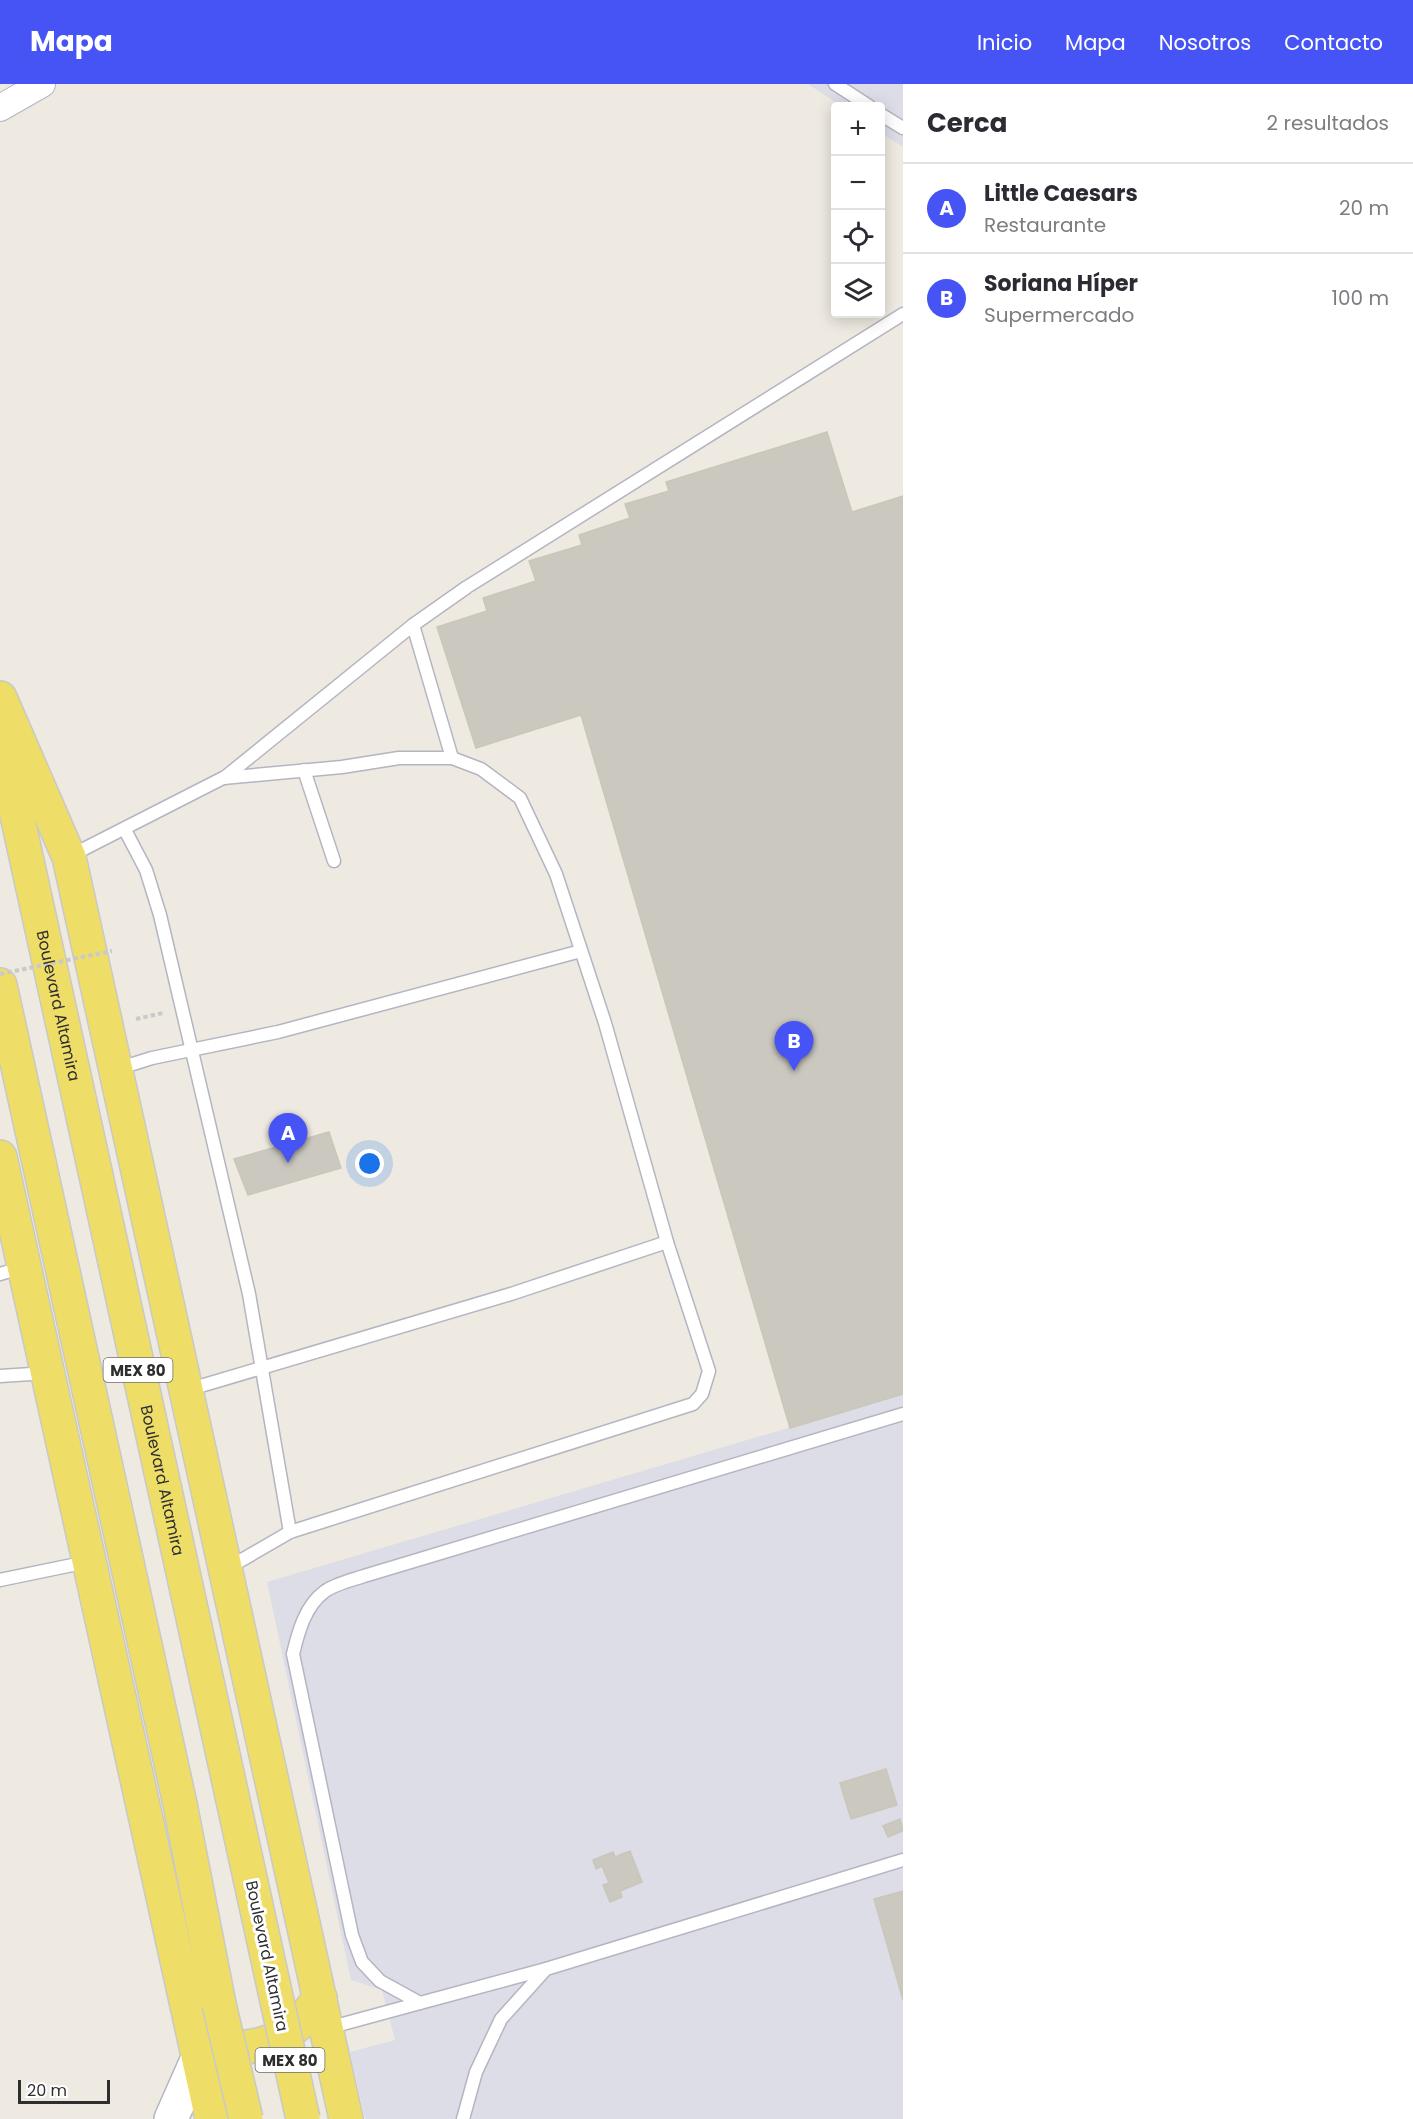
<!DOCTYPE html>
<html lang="es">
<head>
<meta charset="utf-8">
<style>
	:root { --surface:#fff; --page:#f7f7f7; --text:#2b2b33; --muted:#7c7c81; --line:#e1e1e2; --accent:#4654f6 }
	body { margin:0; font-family:Poppins,sans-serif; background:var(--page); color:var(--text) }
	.controls { position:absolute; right:18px; top:18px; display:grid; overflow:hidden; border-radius:6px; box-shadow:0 3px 15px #0003 }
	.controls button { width:54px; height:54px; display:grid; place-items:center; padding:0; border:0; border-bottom:2px solid var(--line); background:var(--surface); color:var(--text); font:30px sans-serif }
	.scale { position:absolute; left:18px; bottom:15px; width:92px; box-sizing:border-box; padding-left:6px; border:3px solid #2e2e2e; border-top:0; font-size:16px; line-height:21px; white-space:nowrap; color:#2e2e2e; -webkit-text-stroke:4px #fff; paint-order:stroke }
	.you { position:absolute; left:370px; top:1080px; width:21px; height:21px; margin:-15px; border:4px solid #fff; border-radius:50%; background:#1a73e8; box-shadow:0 0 0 9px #1a73e833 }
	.badge { display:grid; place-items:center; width:39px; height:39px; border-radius:50%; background:var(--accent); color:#fff; font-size:20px; font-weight:700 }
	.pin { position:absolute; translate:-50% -50px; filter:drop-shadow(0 2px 3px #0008) }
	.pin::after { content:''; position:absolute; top:32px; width:21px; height:18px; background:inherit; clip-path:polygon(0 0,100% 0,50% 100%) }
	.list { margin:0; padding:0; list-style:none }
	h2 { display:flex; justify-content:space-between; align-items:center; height:78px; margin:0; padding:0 24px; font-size:26px }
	h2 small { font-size:20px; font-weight:400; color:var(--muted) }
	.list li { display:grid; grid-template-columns:39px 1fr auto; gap:18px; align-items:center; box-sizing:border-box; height:90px; padding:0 24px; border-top:2px solid var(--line) }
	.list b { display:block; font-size:22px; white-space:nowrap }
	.list p { margin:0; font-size:20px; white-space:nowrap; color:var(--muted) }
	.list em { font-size:20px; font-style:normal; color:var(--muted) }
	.icon { flex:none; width:33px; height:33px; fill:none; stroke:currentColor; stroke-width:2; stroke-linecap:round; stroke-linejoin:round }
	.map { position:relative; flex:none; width:903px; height:2035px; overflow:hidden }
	header { display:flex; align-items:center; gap:36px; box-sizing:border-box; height:84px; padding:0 30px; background:var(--accent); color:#fff }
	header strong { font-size:28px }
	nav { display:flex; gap:33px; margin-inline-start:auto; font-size:21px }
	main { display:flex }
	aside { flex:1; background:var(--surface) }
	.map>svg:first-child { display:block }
	.airport { fill:#dcdde7 }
	.building { fill:#cac8bf; stroke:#cac6ba; stroke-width:1.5 }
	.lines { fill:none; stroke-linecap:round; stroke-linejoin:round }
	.lane-casing { stroke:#b4b5c0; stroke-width:15 }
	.street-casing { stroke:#b4b5c0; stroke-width:28 }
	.secondary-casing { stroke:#b4b5c0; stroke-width:36 }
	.primary-casing { stroke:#c9c9c9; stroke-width:36 }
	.path { stroke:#c9c9c9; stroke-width:4; stroke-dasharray:4.5 3; stroke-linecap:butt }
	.lane { stroke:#fff; stroke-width:12 }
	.street { stroke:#fff; stroke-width:26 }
	.secondary { stroke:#fff; stroke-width:33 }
	.primary { stroke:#ed6; stroke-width:33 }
	.primary-bridge-casing { stroke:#c9c9c9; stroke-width:36; stroke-linecap:butt }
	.path-bridge { stroke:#c9c9c9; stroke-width:4; stroke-dasharray:4.5 3; stroke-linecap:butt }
	.primary-bridge { stroke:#ed6; stroke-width:33 }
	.labels { text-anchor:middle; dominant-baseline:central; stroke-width:6; stroke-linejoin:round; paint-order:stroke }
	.shield { fill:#fff; stroke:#6d6d6d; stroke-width:1.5 }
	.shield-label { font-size:15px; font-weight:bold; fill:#2e2e2e }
	.street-label { font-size:16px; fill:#2e2e2e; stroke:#fff }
</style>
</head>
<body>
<header>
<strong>Mapa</strong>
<nav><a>Inicio</a><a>Mapa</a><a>Nosotros</a><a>Contacto</a></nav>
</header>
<main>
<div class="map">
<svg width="903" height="2035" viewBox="0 0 903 2035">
	<rect width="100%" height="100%" fill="#eeeae1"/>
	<!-- airport -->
	<g class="airport">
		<path d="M808,0H903V63L881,49L880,22H841Z"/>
		<path d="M903,1310V2035H365L350,1968L395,1956L382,1906L351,1896L267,1498Z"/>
	</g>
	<!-- building -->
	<g class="building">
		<path d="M827,348L852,428L903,412V1310L790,1344L581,631L476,664L437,543L487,527L483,514L536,497L529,477L582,461L579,451L630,434L625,420L669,407L666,398Z"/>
		<path d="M329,1048L341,1084L248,1111L234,1075Z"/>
		<path d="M886,1685L897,1721L851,1735L840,1699Z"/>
		<path d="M900,1735L903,1747L888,1753L883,1742Z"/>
		<path d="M630,1767L642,1798L620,1807L622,1813L610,1818L603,1801L609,1799L602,1782L596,1785L593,1776L613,1768L615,1773Z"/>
		<path d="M903,1807V1916L874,1815Z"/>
	</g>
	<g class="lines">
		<defs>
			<g id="lane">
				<path d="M835,0L869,22"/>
				<path d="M880,30L903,44"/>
				<path d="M413,541L452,674"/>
				<path d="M304,686L334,777"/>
				<path d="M224,694L413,541L467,503L903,230"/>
				<path d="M125,746L146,786L160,831L249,1210L290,1448"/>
				<path d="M70,772L223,694L342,683L399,674H452L481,685L520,714L556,790L605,939L667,1158L709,1287L702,1310L693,1320L290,1448L228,1484"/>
				<path d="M117,985L152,974L278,948L581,867"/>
				<path d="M0,1190L23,1183"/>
				<path d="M0,1292L47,1289"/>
				<path d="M187,1306L511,1210L667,1158"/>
				<path d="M0,1496L87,1478"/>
				<path d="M546,1885L420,1919L380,1897L362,1878L352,1851L293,1570C298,1549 305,1522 324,1508C334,1500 352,1496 364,1492L903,1330"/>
				<path d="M328,1944L420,1919"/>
				<path d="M463,2035L476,1988L501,1935L546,1885L903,1776"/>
			</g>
			<path id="street" d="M0,24L42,0"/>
			<path id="secondary" d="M171,2035L198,1974"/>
			<g id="primary">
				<path d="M0,614L69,773L346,2035"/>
				<path id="s1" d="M0,654L277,1917"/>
				<path d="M0,901L180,1720L219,1920"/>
				<path d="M0,1073L212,2035"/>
				<path d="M206,1952C233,1972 270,1963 296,1942C305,1935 312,1923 320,1914"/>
			</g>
		</defs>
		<!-- lane casing -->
		<use href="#lane" class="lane-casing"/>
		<!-- street casing -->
		<use href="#street" class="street-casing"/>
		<!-- secondary casing -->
		<use href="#secondary" class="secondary-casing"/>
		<!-- primary casing -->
		<use href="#primary" class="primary-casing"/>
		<!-- path -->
		<path class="path" d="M136,935L163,929"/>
		<!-- lane -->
		<use href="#lane" class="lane"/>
		<!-- street -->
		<use href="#street" class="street"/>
		<!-- secondary -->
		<use href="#secondary" class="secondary"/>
		<!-- primary -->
		<use href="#primary" class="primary"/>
		<defs>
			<g id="primary-bridge">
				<path d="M277,1917L303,2035"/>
				<path d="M219,1920L246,2035"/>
			</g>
		</defs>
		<!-- primary-bridge casing -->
		<use href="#primary-bridge" class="primary-bridge-casing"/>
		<!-- path-bridge -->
		<path class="path-bridge" d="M0,890L112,867"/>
		<!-- primary-bridge -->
		<use href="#primary-bridge" class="primary-bridge"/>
	</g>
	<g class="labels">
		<!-- shield labels -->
		<g class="shield">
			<rect x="103.5" y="1274" width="69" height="24" rx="4.5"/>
			<rect x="255.5" y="1964" width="69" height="24" rx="4.5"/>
		</g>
		<g class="shield-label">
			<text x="138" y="1286">MEX 80</text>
			<text x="290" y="1976">MEX 80</text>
		</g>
		<!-- street labels -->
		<g class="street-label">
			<text stroke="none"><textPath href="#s1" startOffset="274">Boulevard Altamira</textPath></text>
			<text stroke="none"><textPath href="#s1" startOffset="760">Boulevard Altamira</textPath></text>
			<text transform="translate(267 1872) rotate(78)">Boulevard Altamira</text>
		</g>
	</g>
</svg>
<div class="controls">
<button>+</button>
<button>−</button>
<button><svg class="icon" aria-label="locate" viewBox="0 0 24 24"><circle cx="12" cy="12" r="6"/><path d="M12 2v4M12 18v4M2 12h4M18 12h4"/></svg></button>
<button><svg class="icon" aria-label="layers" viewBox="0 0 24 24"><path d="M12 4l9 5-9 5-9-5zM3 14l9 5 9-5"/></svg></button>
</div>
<div class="scale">20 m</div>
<div class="you"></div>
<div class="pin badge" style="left:288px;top:1079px">A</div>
<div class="pin badge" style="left:794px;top:987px">B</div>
</div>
<aside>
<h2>Cerca<small>2 resultados</small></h2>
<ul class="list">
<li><span class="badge">A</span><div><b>Little Caesars</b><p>Restaurante</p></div><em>20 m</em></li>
<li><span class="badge">B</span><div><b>Soriana Híper</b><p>Supermercado</p></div><em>100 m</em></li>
</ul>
</aside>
</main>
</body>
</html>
